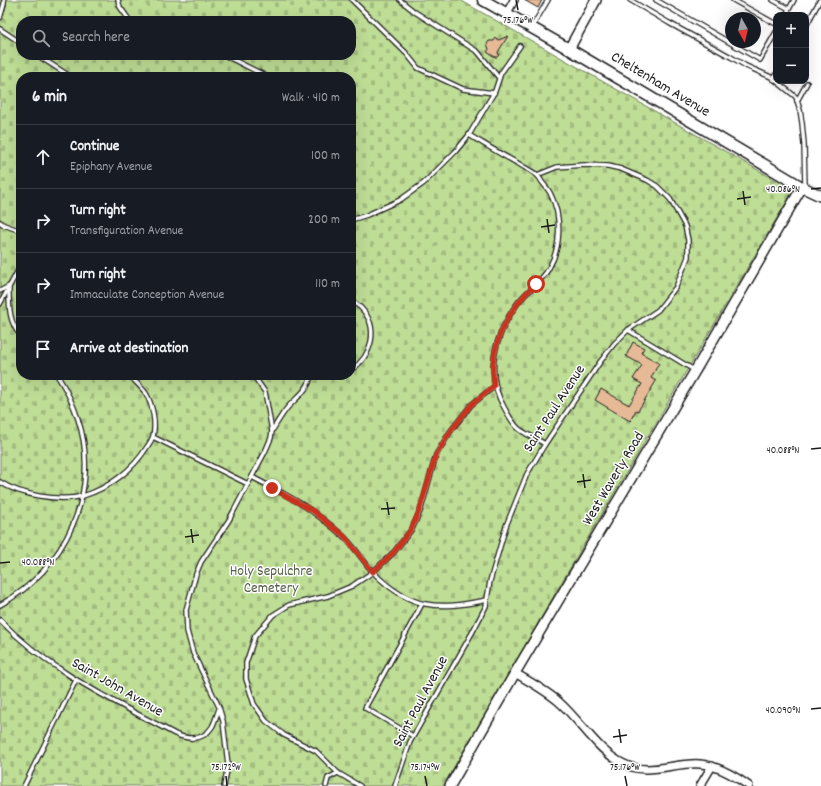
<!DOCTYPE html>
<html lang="en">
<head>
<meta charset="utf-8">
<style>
	:root { --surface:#171b24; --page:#20242c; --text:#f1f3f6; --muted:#9ea1a6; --line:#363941 }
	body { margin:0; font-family:Dekko,sans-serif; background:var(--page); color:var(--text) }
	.controls { position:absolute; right:12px; top:12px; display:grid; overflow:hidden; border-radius:8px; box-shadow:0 4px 16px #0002 }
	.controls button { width:36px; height:36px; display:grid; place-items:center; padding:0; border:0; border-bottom:1px solid var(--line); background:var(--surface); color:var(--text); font:20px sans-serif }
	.compass { position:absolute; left:725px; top:12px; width:36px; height:36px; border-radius:50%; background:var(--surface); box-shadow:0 4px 16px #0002; rotate:172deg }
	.stop { position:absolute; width:12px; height:12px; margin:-9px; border:3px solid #c8321e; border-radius:50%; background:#fff }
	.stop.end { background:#c8321e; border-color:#fff; box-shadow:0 1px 4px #0008 }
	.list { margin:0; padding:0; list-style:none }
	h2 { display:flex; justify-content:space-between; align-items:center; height:52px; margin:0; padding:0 16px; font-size:17px }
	h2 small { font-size:13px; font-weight:400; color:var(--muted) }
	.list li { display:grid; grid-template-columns:26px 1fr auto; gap:12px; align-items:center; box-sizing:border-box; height:64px; padding:0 16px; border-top:1px solid var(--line) }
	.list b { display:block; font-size:15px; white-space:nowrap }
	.list p { margin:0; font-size:13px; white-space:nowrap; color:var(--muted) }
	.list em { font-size:13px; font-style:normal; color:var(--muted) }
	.icon { flex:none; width:22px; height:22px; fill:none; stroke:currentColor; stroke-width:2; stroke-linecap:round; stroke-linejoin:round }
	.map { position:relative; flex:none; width:821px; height:786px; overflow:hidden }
	.search { position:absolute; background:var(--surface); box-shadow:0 4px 16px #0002; left:16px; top:16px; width:340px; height:44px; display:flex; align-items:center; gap:10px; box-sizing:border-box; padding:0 14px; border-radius:16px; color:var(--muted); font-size:15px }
	.panel { position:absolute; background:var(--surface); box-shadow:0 4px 16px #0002; left:16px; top:72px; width:340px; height:308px; border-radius:16px }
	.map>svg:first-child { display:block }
	.cemetery { fill:url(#cemetery-stones); stroke:#6d7c58; fill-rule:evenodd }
	.building { fill:#e7ba97; stroke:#1c1c1c }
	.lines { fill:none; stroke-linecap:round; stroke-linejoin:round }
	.service-casing { stroke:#1c1c1c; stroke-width:6 }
	.minor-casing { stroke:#1c1c1c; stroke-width:10 }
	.tertiary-casing { stroke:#1c1c1c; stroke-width:12 }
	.secondary-casing { stroke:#1c1c1c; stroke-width:13 }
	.service { stroke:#fff; stroke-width:3.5 }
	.minor { stroke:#fff; stroke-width:7 }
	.tertiary { stroke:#fff; stroke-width:9 }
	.secondary { stroke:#fff; stroke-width:10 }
	.route { stroke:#c8321e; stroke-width:5 }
	.ticks { fill:none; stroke:#1c1c1c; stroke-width:1.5 }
	.labels { text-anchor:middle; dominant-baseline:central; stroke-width:3; stroke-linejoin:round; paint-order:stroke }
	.street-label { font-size:15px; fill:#1c1c1c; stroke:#fff }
	.park-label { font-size:15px; fill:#556046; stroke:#fff }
	.ticks-label { font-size:10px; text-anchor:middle; fill:#1c1c1c; stroke:#fff; stroke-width:3; stroke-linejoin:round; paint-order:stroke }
</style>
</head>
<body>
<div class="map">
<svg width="821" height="786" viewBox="0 0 821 786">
	<defs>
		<pattern id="cemetery-stones" width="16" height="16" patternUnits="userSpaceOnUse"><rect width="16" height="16" fill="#bedd95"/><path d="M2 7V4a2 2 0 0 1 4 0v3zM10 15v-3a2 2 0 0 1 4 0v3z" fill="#a3bd80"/></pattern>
	</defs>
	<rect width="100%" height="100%" fill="#fff"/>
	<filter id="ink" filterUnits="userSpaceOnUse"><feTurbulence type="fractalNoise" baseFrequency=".025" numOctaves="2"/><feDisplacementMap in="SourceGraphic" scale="8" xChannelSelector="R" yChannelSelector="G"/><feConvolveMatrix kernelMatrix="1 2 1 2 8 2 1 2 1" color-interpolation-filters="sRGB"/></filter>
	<g filter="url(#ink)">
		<!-- cemetery -->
		<path class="cemetery" d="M0,0H460L786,186L790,190V196L583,546L443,786H0ZM21,21H351V55H21ZM21,77H351V375H21Z"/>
		<!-- building -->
		<g class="building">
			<path d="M524,0H542L538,8Z"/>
			<path d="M508,36L498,52L499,55L497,57H495L487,52L489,49L487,44L489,41H494L496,38L499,40Z"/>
			<path d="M633,342L644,348L641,353L659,363L651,378L656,381L638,411L636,410L630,421L595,400L601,389L629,405L642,384L633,379L642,365L626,356Z"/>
		</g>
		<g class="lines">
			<defs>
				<g id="service">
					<path d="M118,0L120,7L130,21"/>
					<path d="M352,0L406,53L418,68L463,89L494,93"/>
					<path d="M400,0L415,12L478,52L499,78"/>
					<path d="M630,0L669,23L731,57L746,66L771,77L796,97L800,110L802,123L804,144L805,187"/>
					<path d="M656,0L760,60L776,32"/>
					<path d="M733,0L776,24"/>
					<path d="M773,0L789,9L794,0"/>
					<path d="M786,15L789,9"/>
					<path d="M0,18L4,4V0"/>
					<path d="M806,26L820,0"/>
					<path d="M532,27L548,0"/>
					<path d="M0,29L21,43"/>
					<path d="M37,55L71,77"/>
					<path d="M224,55L264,75L267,77"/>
					<path d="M773,79L776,74"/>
					<path d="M797,101L807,83"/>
					<path d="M469,135C486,145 502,155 519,164C525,168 532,171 537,175C539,177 541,180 542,182C545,186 549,190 551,195C562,217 561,247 549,268C541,283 526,291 517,304C494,336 484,374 505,409C509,416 513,424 519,429C527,435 537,439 545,444"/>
					<path d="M351,220L367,215L400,200L424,183L455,152L469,135L495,91L501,73L520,46"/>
					<path d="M0,222L4,225L21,231"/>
					<path d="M0,291L9,286C9,304 8,322 21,336"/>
					<path d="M351,300C354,303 358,305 361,308C380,328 372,356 351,370"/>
					<path d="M0,304L21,265"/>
					<path d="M628,330L694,370"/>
					<path d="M329,375H338"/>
					<path d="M272,431C277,423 282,414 288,407C297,397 309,390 311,375"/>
					<path d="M153,437L248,484"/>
					<path d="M252,477C272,488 295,498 313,512C323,519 333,527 342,535C354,545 362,560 373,572C410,610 438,610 487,600"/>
					<path d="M0,482C20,495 59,502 83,496C109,488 133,470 147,447C149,444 152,440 153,436C156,423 153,407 147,395C143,388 135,382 130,376L127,375"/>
					<path d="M0,605C65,570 102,491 78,419C73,403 66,389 57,375"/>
					<path d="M0,620C49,671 114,701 175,734C189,740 203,741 212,727C215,722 217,714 219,709"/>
					<path d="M413,736L365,708L422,604"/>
					<path d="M24,786L76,680"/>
					<path d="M224,786L228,765L223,721L219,707L193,653L187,631L186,610L196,574L201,562L229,520L265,452L271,438L272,431L265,392L253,375"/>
					<path d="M326,786L328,778L338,773"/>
					<path d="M360,786L338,773L316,751L284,735L266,721L254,704L246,679V663L255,636L273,615L289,605L328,596L352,586L373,572L394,552L412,529L421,509L436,455L450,432L471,405L495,386"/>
					<path d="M395,786L410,742L472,633L486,606L490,581L506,526L527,474L545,444L600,362L614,344L628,330L658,310L676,287L688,257V240L685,226L670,199L657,186L647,180L621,169L608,166L584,165L557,167L537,175"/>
				</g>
				<g id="minor">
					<path d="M507,13L514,0"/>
					<path d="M515,673C530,682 545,690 558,701C581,721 597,751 624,764C648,776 675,762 700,764C717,765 735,776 749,786"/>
					<path d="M700,786L712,766"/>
				</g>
				<g id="tertiary">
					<path d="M569,49L596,0"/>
					<path d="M450,786L515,673L695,371L802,187"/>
				</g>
				<path id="secondary" d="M483,0L569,49L802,187L821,196"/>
			</defs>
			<!-- service casing -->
			<use href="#service" class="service-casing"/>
			<!-- minor casing -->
			<use href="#minor" class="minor-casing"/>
			<!-- tertiary casing -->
			<use href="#tertiary" class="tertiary-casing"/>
			<!-- secondary casing -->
			<use href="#secondary" class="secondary-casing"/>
			<!-- service -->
			<use href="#service" class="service"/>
			<!-- minor -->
			<use href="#minor" class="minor"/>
			<!-- tertiary -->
			<use href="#tertiary" class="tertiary"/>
			<!-- secondary -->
			<use href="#secondary" class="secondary"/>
		</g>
	</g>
	<g class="lines" filter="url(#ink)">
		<!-- route -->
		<path class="route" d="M272,488L313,511L344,536L373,572L394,552L412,528L420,509L436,455L450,432L471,405L494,386C494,379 492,371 493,364C496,333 513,304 536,284"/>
	</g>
	<!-- ticks -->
	<path class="ticks" d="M516,0L518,10M811,189L821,188M743,191L745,205M737,199L751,197M547,219L549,233M541,227L555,225M811,449L821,448M583,474L585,488M577,482L591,480M387,502L389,515M381,509L395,508M191,529L193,543M185,537L199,535M0,563L10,562M811,709L821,708M619,729L621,743M613,737L627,735M226,776L227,786M425,776L427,786M625,776L627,786"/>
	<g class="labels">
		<!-- street labels -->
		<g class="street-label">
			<text transform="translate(660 85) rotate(31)">Cheltenham Avenue</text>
			<text transform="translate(555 409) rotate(-57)">Saint Paul Avenue</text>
			<text transform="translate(614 479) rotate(-59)">West Waverly Road</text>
			<text transform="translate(117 688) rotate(30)">Saint John Avenue</text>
			<text transform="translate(421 702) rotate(-62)">Saint Paul Avenue</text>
		</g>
		<!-- park labels -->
		<g class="park-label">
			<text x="271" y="572">Holy Sepulchre<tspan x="271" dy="17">Cemetery</tspan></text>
		</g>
	</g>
	<g class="ticks-label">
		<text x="518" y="23">75.176°W</text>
		<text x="783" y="192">40.086°N</text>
		<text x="783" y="453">40.088°N</text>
		<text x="38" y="565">40.088°N</text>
		<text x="783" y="713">40.090°N</text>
		<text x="226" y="770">75.172°W</text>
		<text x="425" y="770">75.174°W</text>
		<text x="625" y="770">75.176°W</text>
	</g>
</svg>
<div class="controls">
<button>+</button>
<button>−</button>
</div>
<svg class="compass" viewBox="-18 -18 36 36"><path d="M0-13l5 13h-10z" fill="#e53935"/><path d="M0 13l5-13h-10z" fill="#9ea1a6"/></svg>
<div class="stop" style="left:536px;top:284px"></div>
<div class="stop end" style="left:272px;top:488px"></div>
<div class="search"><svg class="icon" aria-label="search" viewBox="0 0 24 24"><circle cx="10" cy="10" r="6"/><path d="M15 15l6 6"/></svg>Search here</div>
<section class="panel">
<h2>6 min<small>Walk · 410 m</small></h2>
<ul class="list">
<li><svg class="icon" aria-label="ahead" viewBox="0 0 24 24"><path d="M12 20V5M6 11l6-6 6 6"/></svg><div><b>Continue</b><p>Epiphany Avenue</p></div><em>100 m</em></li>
<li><svg class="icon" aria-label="right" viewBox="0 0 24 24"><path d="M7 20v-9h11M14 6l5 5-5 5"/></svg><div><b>Turn right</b><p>Transfiguration Avenue</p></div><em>200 m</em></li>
<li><svg class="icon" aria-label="right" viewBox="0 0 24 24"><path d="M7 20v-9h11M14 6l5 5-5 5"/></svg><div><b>Turn right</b><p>Immaculate Conception Avenue</p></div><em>110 m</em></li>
<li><svg class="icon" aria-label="arrive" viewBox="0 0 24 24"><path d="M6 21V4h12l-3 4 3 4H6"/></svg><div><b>Arrive at destination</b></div></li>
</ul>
</section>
</div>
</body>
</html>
